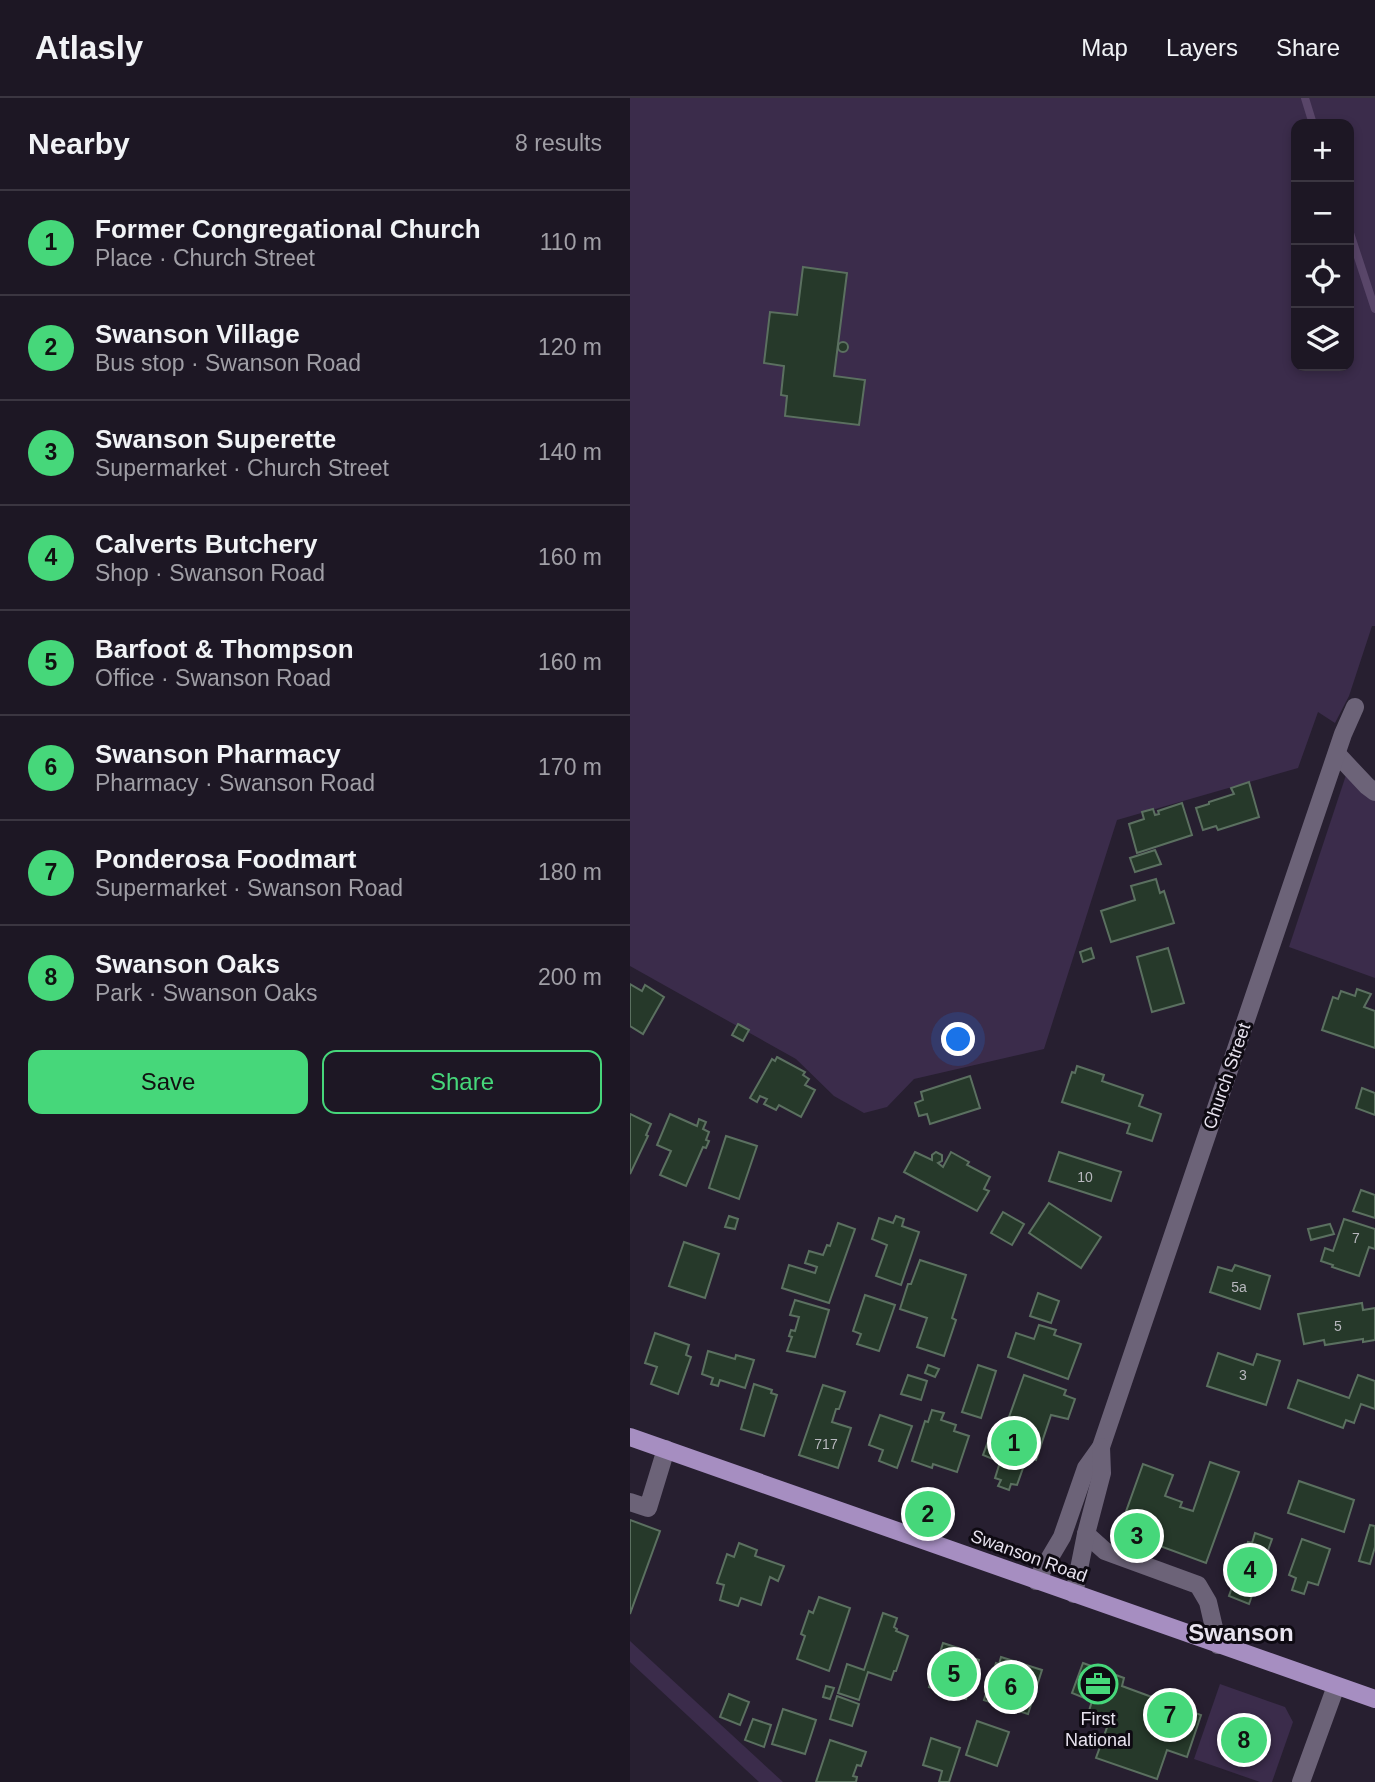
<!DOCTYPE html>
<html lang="en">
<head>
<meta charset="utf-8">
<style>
	:root { --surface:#1d1724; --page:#25202c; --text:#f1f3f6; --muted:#a09fa6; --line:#3b3641; --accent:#46d77a }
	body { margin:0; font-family:Arial,sans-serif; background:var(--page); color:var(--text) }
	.controls { position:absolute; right:21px; top:21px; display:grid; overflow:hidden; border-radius:14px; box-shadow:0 4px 10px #0003 }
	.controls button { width:63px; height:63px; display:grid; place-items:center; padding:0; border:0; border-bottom:2px solid var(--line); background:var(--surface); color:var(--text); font:35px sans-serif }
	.you { position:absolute; left:329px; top:942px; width:24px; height:24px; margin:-18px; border:5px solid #fff; border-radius:50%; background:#1a73e8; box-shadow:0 0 0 10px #1a73e833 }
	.badge { display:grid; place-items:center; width:46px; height:46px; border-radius:50%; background:var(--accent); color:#111; font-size:23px; font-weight:700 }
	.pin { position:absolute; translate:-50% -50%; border:4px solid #fff; box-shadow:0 2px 7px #0006 }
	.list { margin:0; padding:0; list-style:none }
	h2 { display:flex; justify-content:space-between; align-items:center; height:91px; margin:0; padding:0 28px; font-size:30px }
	h2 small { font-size:23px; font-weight:400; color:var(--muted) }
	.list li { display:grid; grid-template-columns:46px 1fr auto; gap:21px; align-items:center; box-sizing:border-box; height:105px; padding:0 28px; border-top:2px solid var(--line) }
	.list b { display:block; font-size:26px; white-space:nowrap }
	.list p { margin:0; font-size:23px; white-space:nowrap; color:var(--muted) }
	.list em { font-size:23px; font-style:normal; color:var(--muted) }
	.actions { display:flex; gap:14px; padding:21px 28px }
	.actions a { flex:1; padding:16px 0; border:2px solid var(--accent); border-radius:14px; text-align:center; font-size:24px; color:var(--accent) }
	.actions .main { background:var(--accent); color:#111 }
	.icon { flex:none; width:38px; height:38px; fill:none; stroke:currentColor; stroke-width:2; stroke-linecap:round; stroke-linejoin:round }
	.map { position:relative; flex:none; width:745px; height:1684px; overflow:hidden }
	header { display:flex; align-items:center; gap:42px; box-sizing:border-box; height:98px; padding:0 35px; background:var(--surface); border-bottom:2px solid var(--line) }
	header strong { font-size:33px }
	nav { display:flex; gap:38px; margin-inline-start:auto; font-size:24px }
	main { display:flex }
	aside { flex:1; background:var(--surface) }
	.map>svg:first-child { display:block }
	.green { fill:#3b2c4b; fill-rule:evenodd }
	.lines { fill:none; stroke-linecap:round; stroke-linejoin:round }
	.stream { stroke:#594669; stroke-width:8 }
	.building { fill:#26392a; stroke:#5b7060; stroke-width:2 }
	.minor { stroke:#6c6378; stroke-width:18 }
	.major { stroke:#a68ec1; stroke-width:18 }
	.labels { text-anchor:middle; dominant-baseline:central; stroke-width:6; stroke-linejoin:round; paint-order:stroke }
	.number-label { font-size:14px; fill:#b8b8be }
	.street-label { font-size:18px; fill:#e8e3ef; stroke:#0e0a12 }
	.poi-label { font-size:18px; fill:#e8e3ef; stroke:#0e0a12 }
	.district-label { font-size:24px; font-weight:bold; fill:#e8e3ef; stroke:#0e0a12 }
</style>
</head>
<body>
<header>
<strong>Atlasly</strong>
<nav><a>Map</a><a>Layers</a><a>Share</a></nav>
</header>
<main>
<aside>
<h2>Nearby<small>8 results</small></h2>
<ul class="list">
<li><span class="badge">1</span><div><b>Former Congregational Church</b><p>Place · Church Street</p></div><em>110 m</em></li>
<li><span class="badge">2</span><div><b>Swanson Village</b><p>Bus stop · Swanson Road</p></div><em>120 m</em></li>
<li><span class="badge">3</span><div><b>Swanson Superette</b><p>Supermarket · Church Street</p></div><em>140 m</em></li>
<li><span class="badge">4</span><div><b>Calverts Butchery</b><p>Shop · Swanson Road</p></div><em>160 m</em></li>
<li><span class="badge">5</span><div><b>Barfoot &amp; Thompson</b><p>Office · Swanson Road</p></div><em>160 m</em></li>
<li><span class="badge">6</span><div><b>Swanson Pharmacy</b><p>Pharmacy · Swanson Road</p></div><em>170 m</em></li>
<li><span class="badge">7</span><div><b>Ponderosa Foodmart</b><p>Supermarket · Swanson Road</p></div><em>180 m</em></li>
<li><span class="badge">8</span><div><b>Swanson Oaks</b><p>Park · Swanson Oaks</p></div><em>200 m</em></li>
</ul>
<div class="actions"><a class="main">Save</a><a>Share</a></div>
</aside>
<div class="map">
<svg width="745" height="1684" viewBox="0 0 745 1684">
	<rect width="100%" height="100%" fill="#271f30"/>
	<!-- green -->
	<g class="green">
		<path d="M0,0H745V528H742L719,598L705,625L688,614L668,670L487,722L414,951L284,981L257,1009L234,1015L204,998L166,961L0,868ZM666,26H719V268H666Z"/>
		<path d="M720,665L745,691V880L659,849Z"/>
		<path d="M0,1543L153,1684H129L0,1564Z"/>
		<path d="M590,1586L655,1609L663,1624L642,1684H630L564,1661Z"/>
	</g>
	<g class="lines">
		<!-- stream -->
		<g class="stream">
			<path d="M675,0L683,26"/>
			<path d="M719,132L745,211"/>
		</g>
	</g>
	<!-- building -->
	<g class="building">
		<path d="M173,169L217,175L204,278L235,282L229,327L155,318L157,298L151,297L154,268L134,265L140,214L167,217Z"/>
		<circle cx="213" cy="249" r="5"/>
		<path d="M619,684L629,719L588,732L586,728L573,732L566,710L579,706V704L604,696L601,690Z"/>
		<path d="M552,705L562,737L507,755L499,726L514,721L512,714L523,711L525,717L529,716L528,713Z"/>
		<path d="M525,752L531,766L505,774L500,760Z"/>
		<path d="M526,781L530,795L534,793L544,825L481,844L471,813L505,802L501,788Z"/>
		<path d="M461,850L464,860L453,864L450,854Z"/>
		<path d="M538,850L554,905L522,914L507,859Z"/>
		<path d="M0,886L12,893L15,887L34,899L13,936L0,928Z"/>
		<path d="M727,891L741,896L734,909L745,913V950L692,932L703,899L708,901L711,893L725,898Z"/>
		<path d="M108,926L119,932L113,943L102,937Z"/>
		<path d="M147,959L175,974L173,977L179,981L175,987L185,992L171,1019L149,1007L146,1012L134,1006L137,1001L130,998L127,1004L120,1000L142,961L145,963Z"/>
		<path d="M447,968L474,977L472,983L513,997L509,1008L531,1016L522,1043L497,1035L500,1026L432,1004L442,974L445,975Z"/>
		<path d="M340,978L350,1010L300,1026L297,1016L289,1018L285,1005L293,1002L291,994Z"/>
		<path d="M732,990L745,995V1017L726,1010Z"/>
		<path d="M0,1016L21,1026L16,1037L18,1038L0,1076Z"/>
		<path d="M40,1016L67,1028L69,1021L76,1024L73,1031L79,1034L76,1042L79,1043L76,1050L73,1049L56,1088L30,1077L41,1053L27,1047Z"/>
		<path d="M96,1038L127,1048L109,1101L79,1090Z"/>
		<path d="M285,1054L302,1062V1057L306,1054L312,1057V1063L308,1065L313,1069L321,1054L339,1064L337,1067L360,1079L354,1091L359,1093L347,1113L274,1074Z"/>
		<path d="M429,1054L491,1074L481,1103L419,1083Z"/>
		<path d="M731,1092L745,1097V1120L723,1113Z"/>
		<path d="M419,1105L471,1139L451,1170L399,1135Z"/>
		<path d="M373,1114L394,1126L382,1147L361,1135Z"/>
		<path d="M99,1118L108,1121L105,1131L95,1129Z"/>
		<path d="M266,1118L274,1121L272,1128L289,1134L271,1187L246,1178L257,1147L242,1141L249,1120L263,1125Z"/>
		<path d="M714,1121L745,1131V1151L739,1149L729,1178L702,1169L703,1167L691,1163L695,1150L703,1153Z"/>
		<path d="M208,1125L225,1131L199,1205L152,1190L159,1167L185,1175L187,1169L175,1165L179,1153L193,1157L197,1147L200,1148Z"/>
		<path d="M700,1126L704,1136L681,1142L678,1131Z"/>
		<path d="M54,1144L89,1156L75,1200L39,1188Z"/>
		<path d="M290,1162L336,1177L322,1220L326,1222L314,1258L287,1249L297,1220L270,1211L278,1186H281Z"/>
		<path d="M605,1167L640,1178L630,1211L580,1194L588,1169L602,1173Z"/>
		<path d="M408,1195L429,1203L421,1225L400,1218Z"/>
		<path d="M235,1197L265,1207L249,1253L227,1246L231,1236L223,1233Z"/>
		<path d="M165,1202L199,1212L185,1259L157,1253L162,1239L159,1238L161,1232L165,1233L169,1219L160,1217Z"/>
		<path d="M732,1205L733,1212L745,1210V1242L733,1244V1241L695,1247L694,1242L674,1246L668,1216Z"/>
		<path d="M409,1227L426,1232L424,1237L451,1246L438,1281L378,1259L386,1235L404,1241Z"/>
		<path d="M25,1235L59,1247L56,1257L61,1259L48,1296L21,1286L27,1269L15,1265Z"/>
		<path d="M78,1253L105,1261L106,1257L124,1262L115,1290L90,1282L88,1288L81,1286L83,1280L72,1276Z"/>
		<path d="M588,1255L623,1267L627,1256L650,1263L636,1307L577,1288Z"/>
		<path d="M298,1267L309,1271L305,1279L295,1275Z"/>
		<path d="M348,1267L366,1273L351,1320L332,1314Z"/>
		<path d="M278,1277L297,1283L291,1302L271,1296Z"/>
		<path d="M394,1277L436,1292L434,1297L445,1301L438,1321L421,1317L406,1362L397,1359L387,1387L381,1386L379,1392L368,1388L371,1382L365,1380L370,1364L353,1357L363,1330L374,1333Z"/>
		<path d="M728,1277L745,1283V1311L731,1306L724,1325L716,1322L713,1330L658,1310L668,1282L719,1300Z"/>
		<path d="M124,1286L142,1292L141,1295L147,1297L134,1338L111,1331Z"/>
		<path d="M193,1287L215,1294L209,1311H206L202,1324L221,1330L208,1370L169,1357Z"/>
		<path d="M302,1312L314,1315L311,1322L326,1327L324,1333L339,1338L327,1374L303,1366L302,1370L282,1363L295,1323L298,1324Z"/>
		<path d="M250,1317L282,1328L267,1370L249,1363L253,1352L239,1347Z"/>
		<path d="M580,1364L609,1374L576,1465L489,1433L513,1366L543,1377L535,1398L552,1404L550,1409L563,1413Z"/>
		<path d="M669,1383L724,1402L714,1434L658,1415Z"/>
		<path d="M0,1422L30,1433L0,1516Z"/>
		<path d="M740,1427L745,1428V1449L740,1466L729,1463Z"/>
		<path d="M625,1435L642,1441L619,1506L599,1498L618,1444L622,1445Z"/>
		<path d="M672,1441L700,1451L688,1487L678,1484L674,1496L662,1492L666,1480L659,1477Z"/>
		<path d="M109,1445L127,1452L125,1458L154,1468L148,1483L140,1479L131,1507L111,1500L108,1508L90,1502L94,1487L87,1485L97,1456L104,1459Z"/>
		<path d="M189,1499L220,1510L199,1573L167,1561L175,1538L171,1536L179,1513L183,1515Z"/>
		<path d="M253,1515L267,1520L264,1529L267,1531L266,1533L278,1538L266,1573H264L261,1582L238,1574L229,1602L208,1595L217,1566L234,1572Z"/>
		<path d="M313,1545L328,1550L327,1555L349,1562L336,1601L299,1589Z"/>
		<path d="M371,1559L412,1572L398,1616L354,1602L366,1565L369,1566Z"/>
		<path d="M453,1565L494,1580L492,1588L571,1617L557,1659L537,1652L527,1681L466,1660L480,1621L459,1613L462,1603L442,1595Z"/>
		<path d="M196,1588L204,1590L200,1601L193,1599Z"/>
		<path d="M99,1596L119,1604L110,1627L90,1619Z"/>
		<path d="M207,1598L229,1606L222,1628L200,1621Z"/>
		<path d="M153,1611L186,1622L175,1656L142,1646Z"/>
		<path d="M123,1621L141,1627L134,1649L115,1642Z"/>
		<path d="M347,1623L379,1634L367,1668L336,1657Z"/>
		<path d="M301,1640L330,1650L319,1684H309L312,1673L293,1667Z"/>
		<path d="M200,1642L236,1654L231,1668L227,1667L223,1678L227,1679L226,1684H186Z"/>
	</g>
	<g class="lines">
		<!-- minor -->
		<g class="minor">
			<path d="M707,656L737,688L745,694"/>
			<path d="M0,1404L18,1410L36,1351"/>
			<path d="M456,1436L475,1453L568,1487L578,1504L588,1547"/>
			<path d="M406,1483L432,1439L456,1370L471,1349L713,636L725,609"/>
			<path d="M444,1496L456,1436L472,1375L471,1349"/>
			<path d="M671,1684L706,1588"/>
		</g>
		<!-- major -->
		<path class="major" d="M0,1339L745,1601"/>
	</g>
	<!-- icons -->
	<defs>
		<symbol id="office-ring" viewBox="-11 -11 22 22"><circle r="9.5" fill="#0e0a12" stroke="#46d77a" stroke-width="1.5"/><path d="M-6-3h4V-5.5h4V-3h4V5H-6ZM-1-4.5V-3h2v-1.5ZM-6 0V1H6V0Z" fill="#46d77a"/></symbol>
	</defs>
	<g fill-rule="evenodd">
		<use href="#office-ring" x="446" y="1564" width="44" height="44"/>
	</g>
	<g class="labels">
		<!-- number labels -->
		<g class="number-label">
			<text x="455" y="1079">10</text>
			<text x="726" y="1140">7</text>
			<text x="609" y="1189">5a</text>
			<text x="708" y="1228">5</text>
			<text x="613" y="1277">3</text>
			<text x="196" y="1346">717</text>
		</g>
		<!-- street labels -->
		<g class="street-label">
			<text transform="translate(597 978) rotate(-71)">Church Street</text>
			<text transform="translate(399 1458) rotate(20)">Swanson Road</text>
		</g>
		<!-- poi labels -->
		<g class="poi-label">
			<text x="468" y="1621">First<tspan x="468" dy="21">National</tspan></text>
		</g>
		<!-- district labels -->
		<g class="district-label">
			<text x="611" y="1534">Swanson</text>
		</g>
	</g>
</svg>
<div class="controls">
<button>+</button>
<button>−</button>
<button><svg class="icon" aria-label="locate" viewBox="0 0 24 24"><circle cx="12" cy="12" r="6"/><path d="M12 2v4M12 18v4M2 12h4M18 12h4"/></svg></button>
<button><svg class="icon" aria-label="layers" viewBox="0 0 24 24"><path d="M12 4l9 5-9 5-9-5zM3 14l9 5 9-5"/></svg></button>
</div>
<div class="you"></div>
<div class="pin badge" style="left:384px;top:1345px">1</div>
<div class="pin badge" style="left:298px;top:1416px">2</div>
<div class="pin badge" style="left:507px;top:1438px">3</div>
<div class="pin badge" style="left:620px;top:1472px">4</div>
<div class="pin badge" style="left:324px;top:1576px">5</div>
<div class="pin badge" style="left:381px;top:1589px">6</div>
<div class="pin badge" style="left:540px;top:1617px">7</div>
<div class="pin badge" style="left:614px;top:1642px">8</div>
</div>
</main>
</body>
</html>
